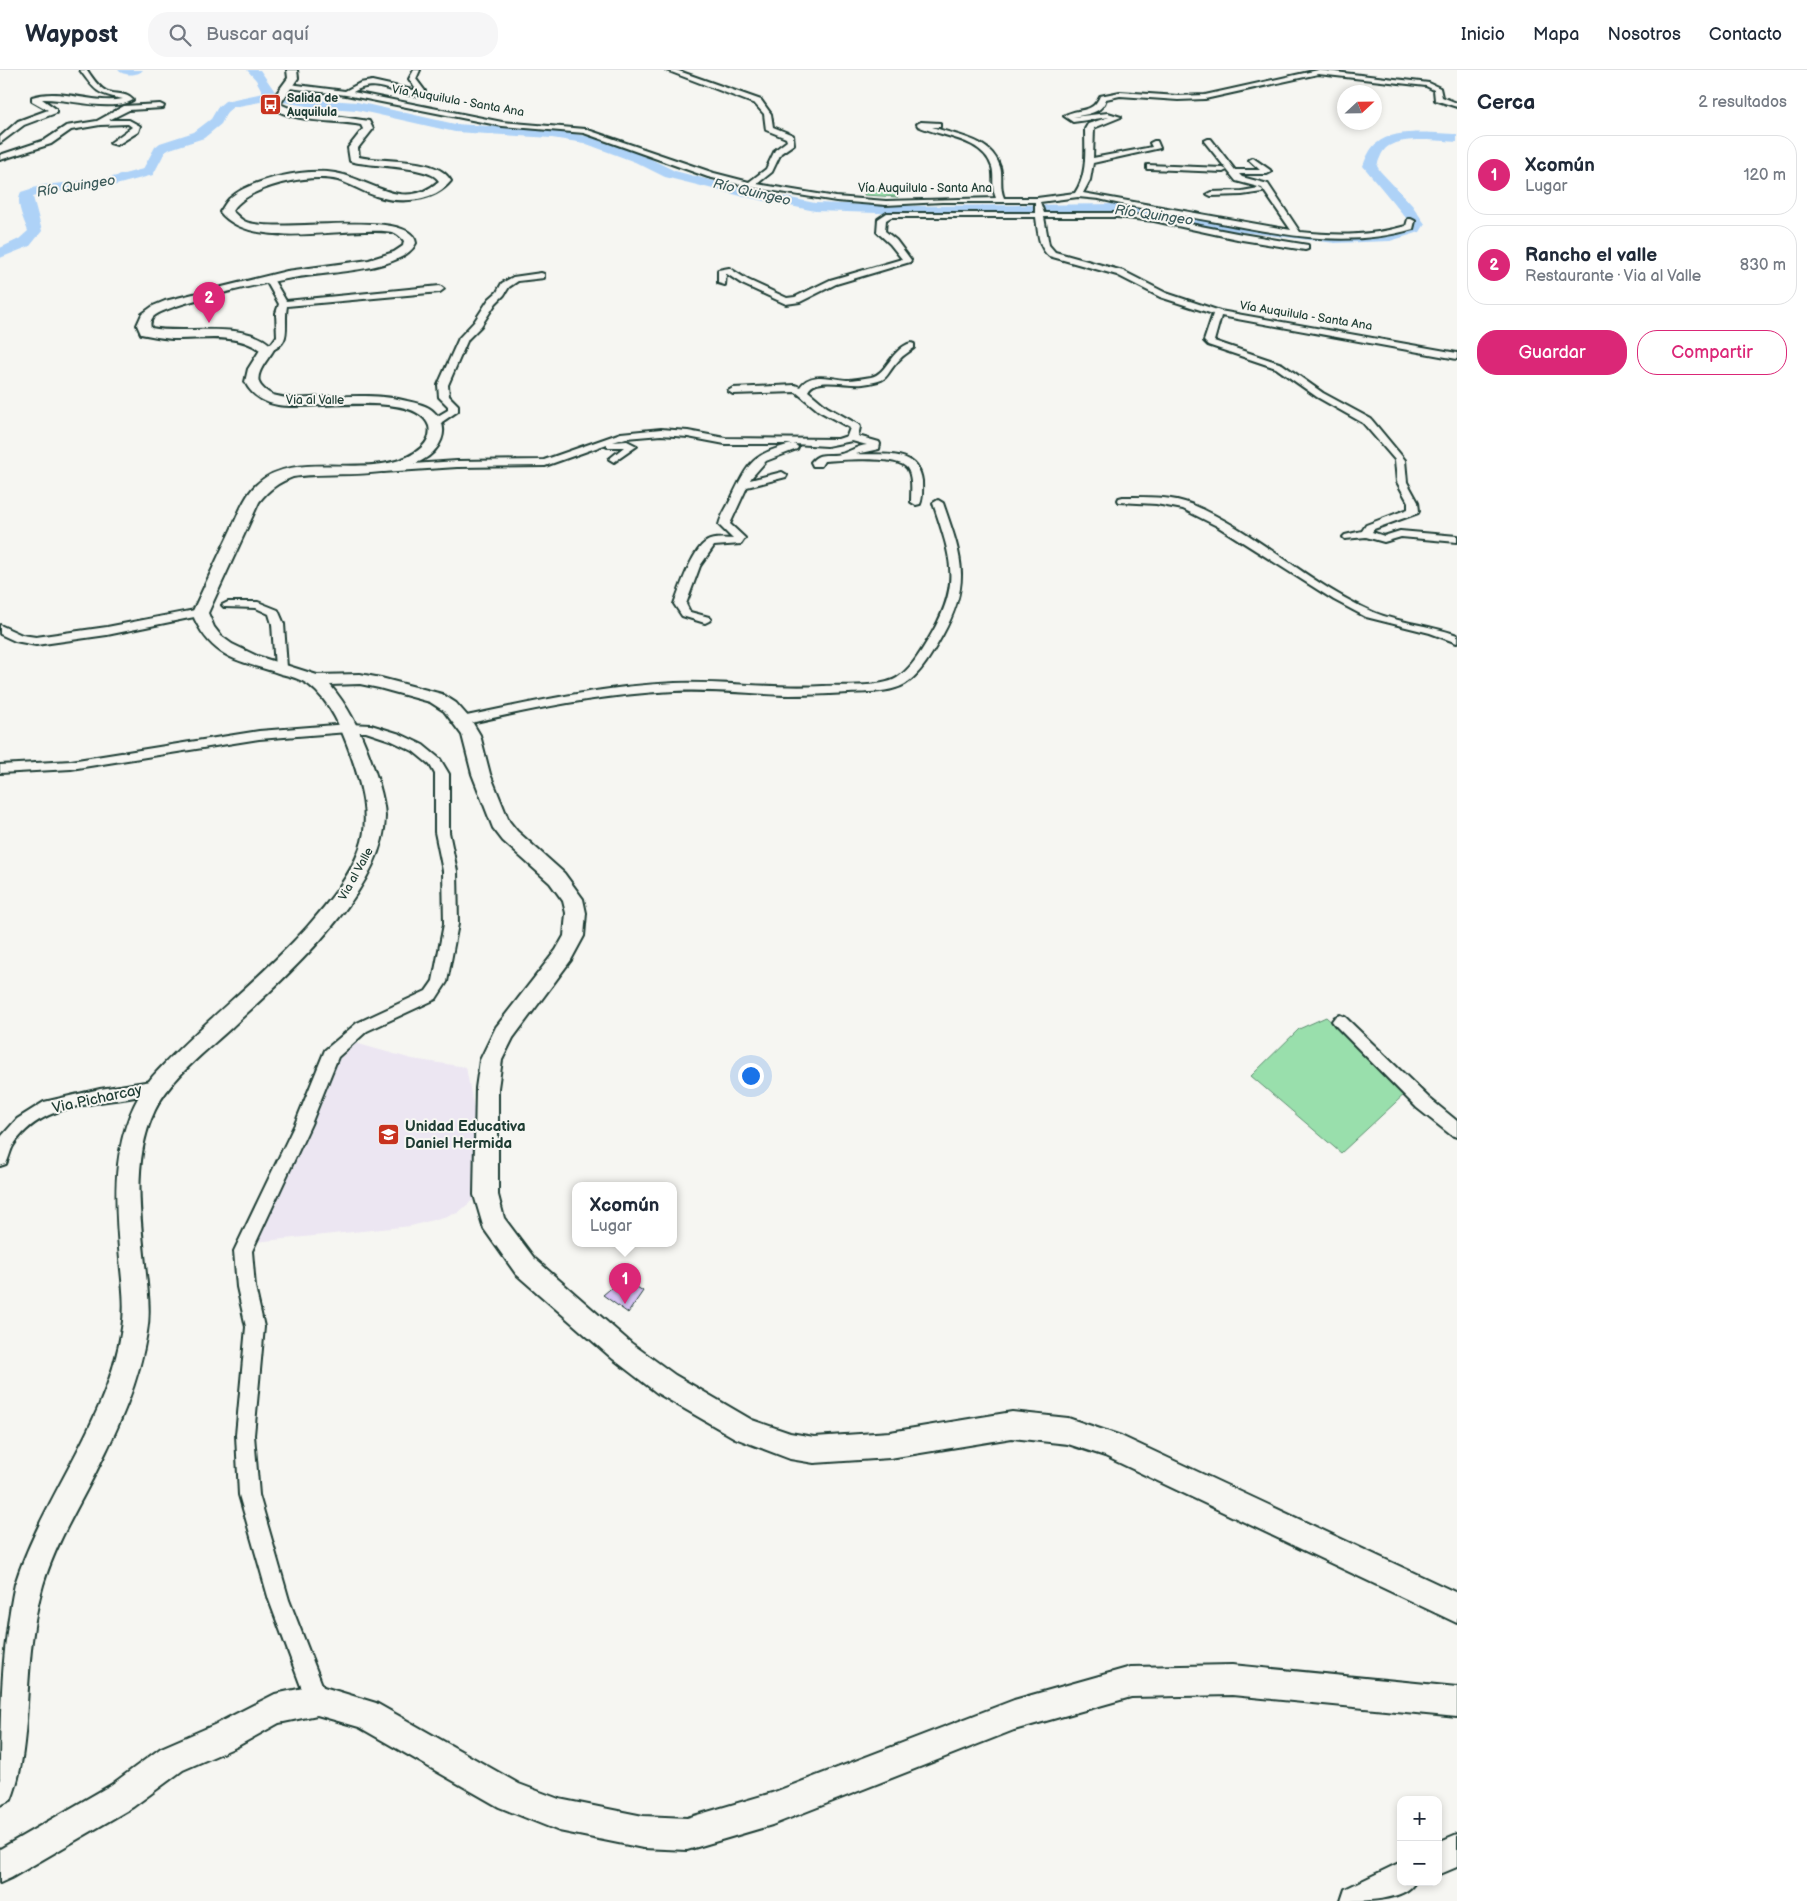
<!DOCTYPE html>
<html lang="es">
<head>
<meta charset="utf-8">
<style>
	:root { --surface:#fff; --page:#f6f6f7; --text:#1f2937; --muted:#747a83; --line:#e0e1e3; --accent:#db2777 }
	body { margin:0; font-family:"Balsamiq Sans",sans-serif; background:var(--page); color:var(--text) }
	.controls { position:absolute; right:15px; bottom:15px; display:grid; overflow:hidden; border-radius:10px; box-shadow:0 2px 8px #0003 }
	.controls button { width:45px; height:45px; display:grid; place-items:center; padding:0; border:0; border-bottom:1px solid var(--line); background:var(--surface); color:var(--text); font:25px sans-serif }
	.compass { position:absolute; left:1337px; top:15px; width:45px; height:45px; border-radius:50%; background:var(--surface); box-shadow:0 2px 8px #0003; rotate:68deg }
	.you { position:absolute; left:750px; top:1005px; width:18px; height:18px; margin:-12px; border:4px solid #fff; border-radius:50%; background:#1a73e8; box-shadow:0 0 0 8px #1a73e833 }
	.badge { display:grid; place-items:center; width:32px; height:32px; border-radius:50%; background:var(--accent); color:#fff; font-size:16px; font-weight:700 }
	.pin { position:absolute; translate:-50% -41px; filter:drop-shadow(0 1px 2px #0008) }
	.pin::after { content:''; position:absolute; top:26px; width:18px; height:15px; background:inherit; clip-path:polygon(0 0,100% 0,50% 100%) }
	.popup { position:absolute; left:572px; top:1112px; width:105px; height:65px; box-sizing:border-box; display:grid; place-content:center; border-radius:10px; background:var(--surface); filter:drop-shadow(0 1px 4px #0005); font-size:16px; white-space:nowrap; color:var(--muted) }
	.popup b { font-size:19px; color:var(--text) }
	.popup::after { content:''; position:absolute; left:50%; top:100%; margin-left:-10px; border:10px solid transparent; border-top-color:var(--surface) }
	.list { margin:0; padding:0; list-style:none }
	h2 { display:flex; justify-content:space-between; align-items:center; height:65px; margin:0; padding:0 20px; font-size:21px }
	h2 small { font-size:16px; font-weight:400; color:var(--muted) }
	.list li { display:grid; grid-template-columns:32px 1fr auto; gap:15px; align-items:center; box-sizing:border-box; height:80px; margin:0 10px 10px; padding:0 10px; border:1px solid var(--line); border-radius:20px }
	.list b { display:block; font-size:19px; white-space:nowrap }
	.list p { margin:0; font-size:16px; white-space:nowrap; color:var(--muted) }
	.list em { font-size:16px; font-style:normal; color:var(--muted) }
	.actions { display:flex; gap:10px; padding:15px 20px }
	.actions a { flex:1; padding:11px 0; border:1px solid var(--accent); border-radius:20px; text-align:center; font-size:18px; color:var(--accent) }
	.actions .main { background:var(--accent); color:#fff }
	.icon { flex:none; width:28px; height:28px; fill:none; stroke:currentColor; stroke-width:2; stroke-linecap:round; stroke-linejoin:round }
	.map { position:relative; flex:none; width:1457px; height:1831px; overflow:hidden }
	header { display:flex; align-items:center; gap:30px; box-sizing:border-box; height:70px; padding:0 25px; background:var(--surface); border-bottom:1px solid var(--line) }
	header strong { font-size:24px }
	nav { display:flex; gap:28px; margin-inline-start:auto; font-size:18px }
	.search { width:350px; height:45px; background:var(--page); display:flex; align-items:center; gap:12px; box-sizing:border-box; padding:0 18px; border-radius:20px; color:var(--muted); font-size:19px }
	main { display:flex }
	aside { flex:1; background:var(--surface) }
	.map>svg:first-child { display:block }
	.built { fill:#ece6f2 }
	.green { fill:#99dfac; stroke:#5c8e70 }
	.lines { fill:none; stroke-linecap:round; stroke-linejoin:round }
	.river { fill:#aed2f7; fill-rule:evenodd }
	.building { fill:#d3c0f1; stroke:#1f3d34 }
	.street-casing { stroke:#1f3d34; stroke-width:4 }
	.secondary-casing { stroke:#1f3d34; stroke-width:4 }
	.street { fill:#f6f6f2; fill-rule:evenodd }
	.secondary { fill:#f6f6f2; fill-rule:evenodd }
	.labels { text-anchor:middle; dominant-baseline:central; stroke-width:4; stroke-linejoin:round; paint-order:stroke }
	.far-poi-label { font-size:12px; font-weight:bold; fill:#1f3d34; stroke:#f6f6f2; text-anchor:start }
	.far-street-label { font-size:12px; fill:#1f3d34; stroke:#f6f6f2 }
	.far-water-label { font-size:14px; font-style:italic; fill:#3c5b5b; stroke:#f6f6f2 }
	.street-label { font-size:15px; fill:#1f3d34; stroke:#f6f6f2 }
	.poi-label { font-size:15px; font-weight:bold; fill:#1f3d34; stroke:#f6f6f2; text-anchor:start }
</style>
</head>
<body>
<header>
<strong>Waypost</strong>
<div class="search"><svg class="icon" aria-label="search" viewBox="0 0 24 24"><circle cx="10" cy="10" r="6"/><path d="M15 15l6 6"/></svg>Buscar aquí</div>
<nav><a>Inicio</a><a>Mapa</a><a>Nosotros</a><a>Contacto</a></nav>
</header>
<main>
<div class="map">
<svg width="1457" height="1831" viewBox="0 0 1457 1831">
	<rect width="100%" height="100%" fill="#f6f6f2"/>
	<filter id="ink" filterUnits="userSpaceOnUse"><feTurbulence type="fractalNoise" baseFrequency=".02" numOctaves="2"/><feDisplacementMap in="SourceGraphic" scale="10" xChannelSelector="R" yChannelSelector="G"/><feConvolveMatrix kernelMatrix="1 2 1 2 8 2 1 2 1" color-interpolation-filters="sRGB"/></filter>
	<g filter="url(#ink)">
		<!-- built -->
		<path class="built" d="M355,973L412,989L466,997L477,1056L471,1058L478,1081L476,1127L458,1143L411,1156L255,1172L339,983Z"/>
		<!-- green -->
		<g class="green">
			<path d="M865,118L899,120L898,127L864,125Z"/>
			<path d="M1326,947L1408,1021L1341,1083L1251,1006L1299,959Z"/>
		</g>
		<g class="lines">
			<!-- river -->
			<g class="river">
				<path d="M118,0H143C138,6 123,6 118,0Z"/>
				<path d="M247,0H260L276,23L312,29L357,32L455,54L552,60L587,66L645,86L675,101L741,118L815,133L908,136L1124,134L1234,153L1335,165L1389,163L1411,154L1363,96C1366,88 1370,78 1377,73C1394,58 1436,63 1457,64V72C1439,71 1401,66 1386,78C1381,83 1379,90 1377,96L1380,101L1412,135L1425,154L1420,162L1390,171L1335,173L1234,161L1124,142L908,144L815,141L741,126L665,107L635,92L584,73L552,68L455,62L357,40L312,37L271,30L233,37L227,42L221,54L204,68L170,79L165,82L153,105L112,116L53,122L33,127L42,161L30,176L0,188V178L19,169L28,161C24,150 15,133 21,122L43,115L105,109L143,99L155,77L160,73L194,62L211,49L218,37L225,31L263,23L256,10Z"/>
			</g>
		</g>
		<!-- building -->
		<path class="building" d="M623,1208L643,1221L628,1243L603,1225Z"/>
		<g class="lines">
			<defs>
				<g id="street">
					<path d="M80,0H87C92,7 98,17 106,21C115,25 126,22 133,30C113,43 66,28 42,29L56,39V43L24,55L0,73V67L18,51L48,40L32,31V27C61,17 93,35 123,29C97,24 95,21 80,0Z"/>
					<path d="M414,0H420L416,9L425,21L423,25C396,29 381,6 353,22L502,52L585,59L714,103L749,112L766,99L775,80L787,71L786,68L766,60L764,44L755,34L666,0H676L761,30L771,44L773,57L793,65L794,74L781,83L772,102L757,114L836,127L886,131L996,128C991,117 995,107 992,97C983,68 941,67 918,56L917,54L921,52L940,53V57H932C956,66 991,68 1000,97C1003,107 999,117 1004,128H1037L1075,123C1088,104 1085,80 1085,59L1088,54L1109,47L1073,52L1064,46C1078,37 1092,45 1100,26L1120,22L1178,26L1205,25L1318,0L1429,13L1440,18L1442,27L1457,33V37L1435,30L1434,20L1426,16L1318,4L1205,29L1178,30L1120,26L1106,29C1102,44 1086,44 1073,47L1108,43L1121,47L1094,58L1093,88L1152,77L1150,73L1154,71H1157L1160,78L1093,93L1090,110L1083,123L1291,160L1262,118L1236,111L1204,71L1208,69H1211L1235,100H1260L1249,90L1253,88L1270,100L1271,102L1267,104H1239L1242,107L1268,114L1300,162C1337,166 1371,166 1406,156L1408,149H1411L1415,151L1413,159C1346,179 1278,164 1211,151C1173,144 1136,138 1099,129L1078,127L1040,132L1044,143H1117L1154,147L1242,164L1308,175V179L1305,180L1242,170L1154,151L1117,147H1044L1049,175L1055,182L1123,201L1166,223L1220,241L1457,283V289L1221,246L1214,271L1282,294L1323,323L1371,349L1405,390L1407,412L1418,432L1419,441L1418,443L1374,459L1372,462L1384,466L1400,461L1457,466V472L1401,467L1384,472L1366,467L1345,469L1343,467L1345,465L1362,461L1366,455L1408,439V432L1397,412L1395,390L1363,353L1317,327L1276,298L1208,275L1204,271L1213,244L1160,227L1117,205L1049,186C1038,177 1038,161 1036,147H891L886,150L885,161L896,170L911,190L910,192L836,214L800,232L786,234L742,214L727,204H726L725,215L718,213V200L729,198L748,210L787,228L795,227L830,210L902,189L890,174L877,162L878,149L887,143H1035V132H942L886,135L836,131L750,117L708,107L584,63L502,56L346,25L289,18L285,16L289,14L345,21L360,13L372,11L417,21L409,9Z"/>
					<path d="M160,34L164,36L163,38L129,40L109,50H129L140,56L138,62L117,75L110,73L132,57L128,54L100,55L71,60L51,74L0,90V85L45,70L66,56L97,51L124,36Z"/>
					<path d="M1147,95L1223,98L1227,100L1223,102L1150,99H1147Z"/>
					<path d="M1259,118L1263,120L1262,122L1242,125L1211,126L1207,124L1211,122L1242,121Z"/>
					<path d="M541,203L544,204V208L518,211L509,217L504,225L496,233L481,256L468,269L448,315L449,326L458,335V341L439,354H431V350L448,340V336L439,327L438,315L459,268L474,252L489,229L497,222L502,213L513,207Z"/>
					<path d="M269,206L273,209L286,231L440,216L444,219L440,222L287,236C283,257 294,274 267,282L262,279L272,273L277,266L276,243L279,234L265,209Z"/>
					<path d="M911,273L914,274V278C909,282 903,285 899,290C882,308 892,310 863,314C847,316 815,306 808,321L827,337L859,355L860,357L858,366L879,372L880,374L879,379L856,384C879,386 918,377 922,411C922,418 923,428 920,434L916,435L911,432C911,421 913,407 907,398C897,385 841,390 824,391L821,396H813L811,392C820,381 829,387 841,384C849,382 857,376 867,375L852,371L827,376L794,374L798,377L797,379L766,391L751,408L750,410L782,402L787,405L786,407L747,417L730,454L745,468L741,474L714,476L700,496L686,534L690,542L709,547L711,549L709,551L705,553L682,546L674,534C680,518 692,481 706,472C713,467 725,469 733,469L719,455C721,446 726,439 730,431C748,394 751,384 792,374H725L688,367L661,365L626,368L613,372L627,371L637,376L614,392L609,389L624,377H607V374L545,396L457,397L383,402L378,399L383,396L457,391L544,390L621,363L661,359L688,361L725,368L838,369L847,366L850,358L819,341L796,322L733,324L728,321L733,318L795,315L800,317C811,301 831,309 847,310C855,310 863,308 871,307C887,304 891,279 911,273Z"/>
					<path d="M1123,427C1144,427 1170,426 1191,434C1256,461 1308,514 1373,542C1399,553 1430,555 1457,565V573L1430,563L1366,547L1334,530L1217,456L1183,439L1156,434L1119,432L1118,430L1119,428Z"/>
					<path d="M938,430L943,433C962,488 972,512 942,566C933,582 921,604 905,614C890,623 866,622 849,623C829,624 809,625 789,625C751,624 713,619 675,621C603,624 532,639 462,655L456,651L462,647C532,632 603,616 675,613C724,611 773,619 823,616C842,615 881,618 897,608C911,599 920,583 928,570C962,514 952,491 933,433Z"/>
					<path d="M228,532H258L278,540L284,554L287,598L285,601H277L275,598L272,554L269,544L256,538L224,537L222,535Z"/>
					<path d="M200,539L204,541L206,543L204,545L107,565L36,575L15,571L0,564V555L22,565L36,567L107,557Z"/>
					<path d="M348,654L371,655L400,664L423,675L440,689L449,704V762L457,801L458,854L447,912L436,929L367,961L338,987L311,1054L252,1181L255,1217L264,1257L254,1365L259,1425L289,1530L328,1630L325,1638L317,1641L309,1638L269,1530L239,1425L236,1365L246,1257L237,1217L234,1181L295,1054L325,980L357,953L426,921L433,911L444,854L443,801L435,762V704L430,695L413,681L390,670L366,662H348L259,669L71,699L0,703V695L71,691L259,661Z"/>
					<path d="M1340,945L1345,947L1429,1028L1457,1051V1067L1451,1065L1417,1038L1335,955L1332,951L1335,947Z"/>
					<path d="M158,1010L164,1012L166,1016L164,1020C114,1037 45,1025 13,1076C10,1081 9,1088 6,1094L0,1096V1068L17,1049L44,1032L100,1019Z"/>
				</g>
				<g id="secondary">
					<path d="M287,0H297L298,8L280,34L294,40L369,51L373,59L358,78L359,87C384,93 438,86 451,111C434,132 400,134 376,126C363,122 351,114 338,110C309,103 248,116 232,141C236,144 240,149 244,151C274,166 411,136 416,173C404,201 326,202 299,207C276,210 165,234 153,247C150,251 150,254 151,258C184,265 251,249 274,279C269,289 252,305 261,316C265,321 271,325 277,326C292,330 308,328 323,327C350,326 380,324 407,331C416,333 427,335 434,342C453,359 439,382 421,391C380,410 336,401 293,407C278,413 269,419 259,432L208,543L214,557L221,566L232,574L257,586L317,605L360,604L381,608L442,624L456,633L471,650L480,665L490,704L509,751L517,761L564,803L583,829L586,843L584,866L571,890L513,968L502,990L498,1018V1125L504,1148L534,1188L631,1273L675,1305L752,1350L790,1363L814,1367L890,1362L1012,1342L1068,1348L1121,1366L1457,1523V1553L1105,1386L1068,1374L1012,1368L890,1388L814,1393L790,1389L735,1368L657,1323L613,1289L516,1204L484,1159L474,1125L476,1018L480,990L496,957L556,880L564,866L566,843L563,831L550,813L503,771L493,758L472,704L462,665L444,641L430,632L379,618L360,614L330,615C348,636 360,660 369,685C376,704 384,726 385,746C385,821 283,909 231,958C205,982 171,1008 155,1040C132,1088 140,1143 145,1194C147,1216 151,1239 147,1262C139,1312 119,1357 96,1402C77,1439 55,1475 43,1515C30,1559 29,1605 26,1651C24,1677 21,1705 11,1730L0,1735C0,1662 0,1584 15,1514C43,1426 108,1352 122,1258C126,1235 122,1212 120,1189C114,1127 110,1058 153,1006C201,953 260,910 308,856C328,833 350,807 360,778C371,748 361,714 351,685C342,660 331,632 309,615C301,609 290,606 281,604C238,590 211,589 192,543C204,517 216,491 229,464C237,448 243,428 256,415C295,375 380,416 422,377C428,371 431,364 429,356C416,319 310,341 278,335C263,332 252,326 245,312L248,299L260,280C234,262 202,270 172,269C162,268 152,266 141,264L137,255L142,244L153,236L165,231L287,201L369,190L394,182L403,176L404,171C402,168 399,165 395,163C386,160 374,161 365,161C325,161 248,177 220,142C223,138 225,133 229,129C250,109 306,98 335,103C371,109 403,143 439,111C431,95 368,97 350,91L348,78L363,59L361,55C332,49 297,54 271,37V31L288,8Z"/>
					<path d="M1232,1595L1457,1617V1647L1232,1625L1131,1627L1014,1660L772,1755L687,1780L643,1778L559,1761L499,1737L359,1657L317,1645L279,1653L236,1677L183,1700L133,1737L11,1808L0,1813V1779L111,1715L161,1678L214,1655L275,1624L317,1615L376,1633L519,1714L559,1729L643,1746L687,1748L772,1723L1014,1630L1131,1597Z"/>
					<path d="M1457,1764V1797L1438,1805V1772Z"/>
					<path d="M1401,1792V1812H1415C1405,1831 1363,1831 1341,1831L1345,1819Z"/>
				</g>
			</defs>
			<!-- street casing -->
			<use href="#street" class="street-casing"/>
			<!-- secondary casing -->
			<use href="#secondary" class="secondary-casing"/>
			<!-- street -->
			<use href="#street" class="street"/>
			<!-- secondary -->
			<use href="#secondary" class="secondary"/>
		</g>
	</g>
	<!-- icons -->
	<defs>
		<symbol id="bus-square" viewBox="-11 -11 22 22"><rect x="-9" y="-9" width="18" height="18" rx="4" fill="#c8321e" stroke="#f6f6f2"/><path d="M-5-6H5V4H4V6H2V4H-2V6H-4V4H-5ZM-3.5-4V0h7V-4ZM-3.5 1.2v1.5H-2V1.2ZM2 1.2v1.5H3.5V1.2Z" fill="#fff"/></symbol>
		<symbol id="school-square" viewBox="-11 -11 22 22"><rect x="-9" y="-9" width="18" height="18" rx="4" fill="#c8321e" stroke="#f6f6f2"/><path d="M0-5L7-2L0 1L-7-2ZM-4 1L0 2.5L4 1V4Q0 6-4 4Z" fill="#fff"/></symbol>
	</defs>
	<g fill-rule="evenodd">
		<use href="#bus-square" x="258" y="22" width="25" height="25"/>
		<use href="#school-square" x="376" y="1052" width="25" height="25"/>
	</g>
	<g class="labels">
		<!-- far-poi labels -->
		<g class="far-poi-label">
			<text x="287" y="28">Salida de<tspan x="287" dy="14">Auquilula</tspan></text>
		</g>
		<!-- far-street labels -->
		<g class="far-street-label">
			<text transform="translate(458 31) rotate(10)">Vía Auquilula - Santa Ana</text>
			<text x="925" y="118">Vía Auquilula - Santa Ana</text>
			<text transform="translate(1306 246) rotate(9)">Vía Auquilula - Santa Ana</text>
			<text x="315" y="330">Via al Valle</text>
			<text transform="translate(356 804) rotate(-61)">Via al Valle</text>
		</g>
		<!-- far-water labels -->
		<g class="far-water-label">
			<text transform="translate(76 116) rotate(-9)">Río Quingeo</text>
			<text transform="translate(752 122) rotate(13)">Río Quingeo</text>
			<text transform="translate(1154 145) rotate(8)">Río Quingeo</text>
		</g>
		<!-- street labels -->
		<g class="street-label">
			<text transform="translate(97 1029) rotate(-12)">Via Picharcay</text>
		</g>
		<!-- poi labels -->
		<g class="poi-label">
			<text x="405" y="1056">Unidad Educativa<tspan x="405" dy="17">Daniel Hermida</tspan></text>
		</g>
	</g>
</svg>
<div class="controls">
<button>+</button>
<button>−</button>
</div>
<svg class="compass" viewBox="-18 -18 36 36"><path d="M0-13l5 13h-10z" fill="#e53935"/><path d="M0 13l5-13h-10z" fill="#747a83"/></svg>
<div class="you"></div>
<div class="pin badge" style="left:625px;top:1234px">1</div>
<div class="popup"><b>Xcomún</b>Lugar</div>
<div class="pin badge" style="left:209px;top:253px">2</div>
</div>
<aside>
<h2>Cerca<small>2 resultados</small></h2>
<ul class="list">
<li><span class="badge">1</span><div><b>Xcomún</b><p>Lugar</p></div><em>120 m</em></li>
<li><span class="badge">2</span><div><b>Rancho el valle</b><p>Restaurante · Via al Valle</p></div><em>830 m</em></li>
</ul>
<div class="actions"><a class="main">Guardar</a><a>Compartir</a></div>
</aside>
</main>
</body>
</html>
